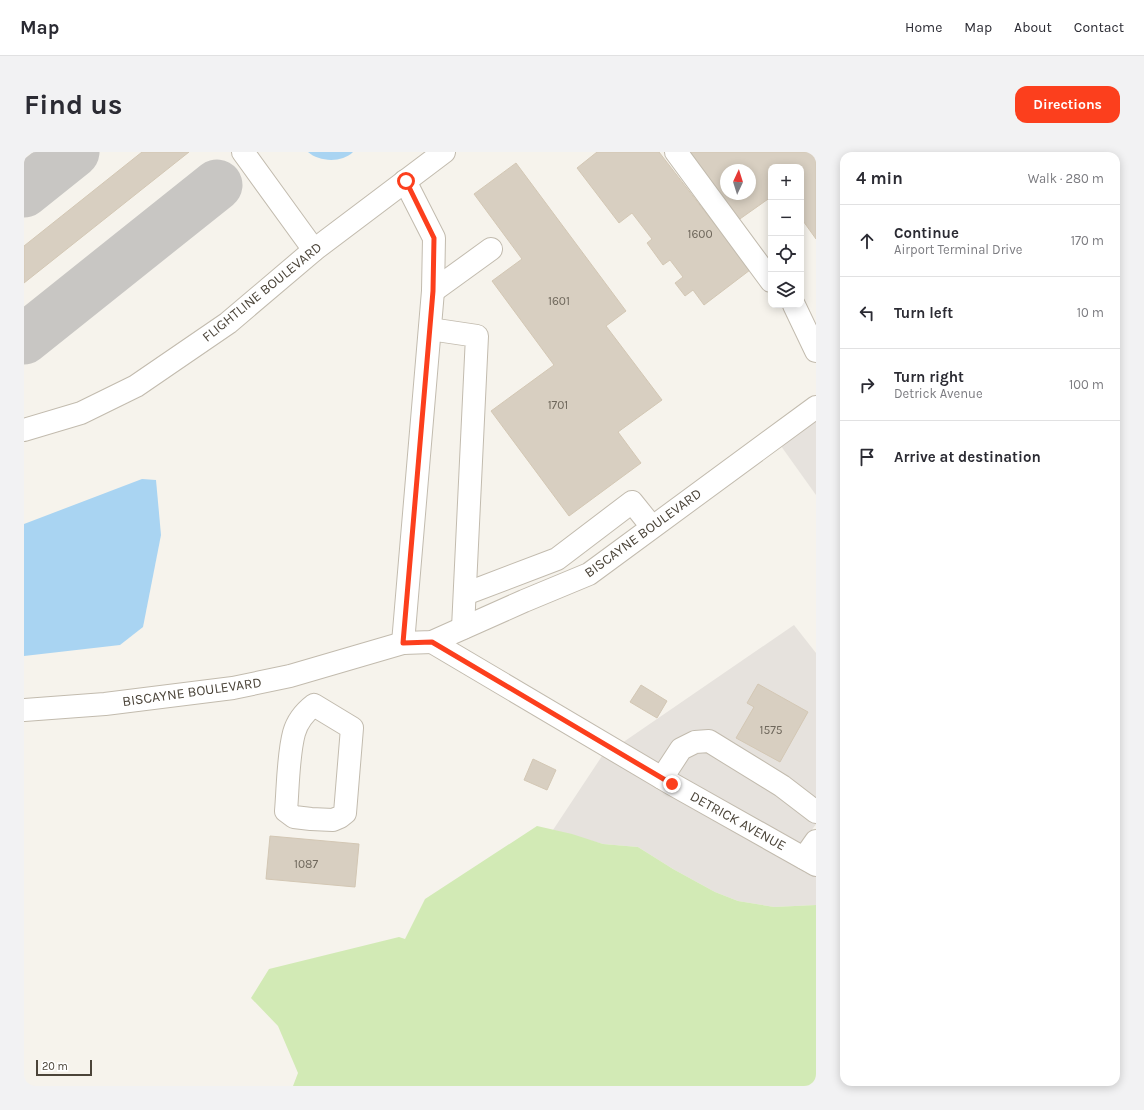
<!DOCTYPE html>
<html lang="en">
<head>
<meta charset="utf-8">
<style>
	:root { --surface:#fff; --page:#f2f2f3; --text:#2b2b33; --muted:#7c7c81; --line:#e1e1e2; --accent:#fc3f1d }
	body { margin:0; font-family:Karla,sans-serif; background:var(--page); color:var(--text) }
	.controls { position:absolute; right:12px; top:12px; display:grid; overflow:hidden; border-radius:8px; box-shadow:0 2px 10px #0003 }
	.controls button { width:36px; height:36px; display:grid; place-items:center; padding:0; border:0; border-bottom:1px solid var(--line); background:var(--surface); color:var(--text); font:20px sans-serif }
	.compass { position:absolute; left:696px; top:12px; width:36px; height:36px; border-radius:50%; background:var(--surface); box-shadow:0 2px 10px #0003; rotate:4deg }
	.scale { position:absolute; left:12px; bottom:10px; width:56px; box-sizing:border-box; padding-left:4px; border:2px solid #4b4439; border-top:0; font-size:11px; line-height:14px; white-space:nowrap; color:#4b4439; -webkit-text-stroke:3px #fff; paint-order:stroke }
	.stop { position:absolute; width:12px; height:12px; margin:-9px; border:3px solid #fc3f1d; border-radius:50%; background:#fff }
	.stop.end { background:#fc3f1d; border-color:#fff; box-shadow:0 1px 4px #0008 }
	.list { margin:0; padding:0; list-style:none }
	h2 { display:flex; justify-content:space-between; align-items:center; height:52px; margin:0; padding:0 16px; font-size:17px }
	h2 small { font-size:13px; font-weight:400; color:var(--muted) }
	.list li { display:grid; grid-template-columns:26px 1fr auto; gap:12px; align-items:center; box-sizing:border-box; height:72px; padding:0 16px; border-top:1px solid var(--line) }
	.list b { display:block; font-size:15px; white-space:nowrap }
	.list p { margin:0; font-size:13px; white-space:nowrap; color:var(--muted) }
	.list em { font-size:13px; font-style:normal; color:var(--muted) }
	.icon { flex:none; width:22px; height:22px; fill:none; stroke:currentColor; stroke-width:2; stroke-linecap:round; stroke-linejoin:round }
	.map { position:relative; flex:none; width:792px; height:934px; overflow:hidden; border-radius:12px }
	header { display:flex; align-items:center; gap:24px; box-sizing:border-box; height:56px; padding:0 20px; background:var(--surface); border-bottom:1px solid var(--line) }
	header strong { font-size:19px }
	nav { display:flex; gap:22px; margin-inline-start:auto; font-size:14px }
	.intro { display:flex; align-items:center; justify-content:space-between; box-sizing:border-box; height:96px; padding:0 24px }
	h1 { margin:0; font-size:28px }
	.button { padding:10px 18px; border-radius:12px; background:var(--accent); color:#fff; font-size:14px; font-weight:700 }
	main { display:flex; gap:24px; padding:0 24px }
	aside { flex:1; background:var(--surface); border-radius:12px; box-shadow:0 2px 10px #0003 }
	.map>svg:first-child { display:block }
	.industrial { fill:#e6e2dd }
	.green { fill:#d2eab5 }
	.water { fill:#a9d4f2 }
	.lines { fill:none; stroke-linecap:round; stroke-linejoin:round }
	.taxiway { stroke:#c8c6c3; stroke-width:51 }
	.building { fill:#d8cfc1; stroke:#d3c7b4; fill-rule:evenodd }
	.minor-casing { stroke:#c2bbae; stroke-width:24 }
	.minor { stroke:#fff; stroke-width:22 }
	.route { stroke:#fc3f1d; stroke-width:5 }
	.labels { text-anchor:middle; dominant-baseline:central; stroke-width:3.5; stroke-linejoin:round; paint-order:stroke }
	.number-label { font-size:12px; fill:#6e675b }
	.street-label { font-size:14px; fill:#4b4439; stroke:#fff }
</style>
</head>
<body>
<header>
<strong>Map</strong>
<nav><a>Home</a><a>Map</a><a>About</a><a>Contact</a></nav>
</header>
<div class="intro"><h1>Find us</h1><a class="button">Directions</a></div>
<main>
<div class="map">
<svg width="792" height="934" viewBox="0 0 792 934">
	<rect width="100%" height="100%" fill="#f6f3ec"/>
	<!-- industrial -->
	<g class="industrial">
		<path d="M792,268V343L757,294Z"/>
		<path d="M770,473L792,501V672L778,692L652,622L598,591Z"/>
		<path d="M578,604H579L643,642L775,715L781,721L783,720L792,725V753L750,755L714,749L691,740L649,717L614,695L579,692L529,678Z"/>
	</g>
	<!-- green -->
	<path class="green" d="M513,674L548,682L579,692L614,695L649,717L691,740L714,749L750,755L792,753V934H269L274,921L254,874L227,846L245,817L375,785L381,787L401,747Z"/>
	<!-- water -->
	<g class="water">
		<path d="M284,0H329C318,11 295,10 284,0Z"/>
		<path d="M118,327L132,328L137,383L119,475L96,493L0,504V372Z"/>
	</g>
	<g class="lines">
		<!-- taxiway -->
		<g class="taxiway">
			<path d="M0,40L50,0"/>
			<path d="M0,187L193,33"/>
		</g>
	</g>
	<!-- building -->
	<g class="building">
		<path d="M118,0H165L0,131V94Z"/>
		<path d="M573,0H635L726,118L680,153L669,138L661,144L651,131L659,125L646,108L639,113L623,91L628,87L608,61L595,71L553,16Z"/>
		<path d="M664,0H792V87L777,66V15H747V45L713,69ZM702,18H726V42H702Z"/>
		<path d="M492,11L602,159L582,174L638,248L594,280L617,311L545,364L467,259L530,213L468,129L498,107L450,42Z"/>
		<path d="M734,532L784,560L756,610L712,586L730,555L723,551Z"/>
		<path d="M617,533L643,549L633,566L606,550Z"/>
		<path d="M509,607L532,618L523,638L500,628Z"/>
		<path d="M246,684L335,692L331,735L242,727Z"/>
	</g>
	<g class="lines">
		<defs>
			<g id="minor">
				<path d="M219,0L290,98"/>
				<path d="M652,0L747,129"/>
				<path d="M409,139L467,97"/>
				<path d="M770,153L792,199"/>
				<path d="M406,177L453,184L439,476"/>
				<path d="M0,278L57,261L112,234L204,171L290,98L420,0"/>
				<path d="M441,442L533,407L608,350L628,375"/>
				<path d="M408,490L648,632L792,713"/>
				<path d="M379,491L409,139L410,86L381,29"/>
				<path d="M290,553L328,576L321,661L316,665L309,668L287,667L270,665L262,659C264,636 264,603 270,581C273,570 281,560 290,553Z"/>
				<path d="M0,558L81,552L209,536L266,524L379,491L408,490L500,449L565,422L792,255"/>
				<path d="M638,626L657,597L671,590L685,589L758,634L792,660"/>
				<path d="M780,706L792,689"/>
			</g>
		</defs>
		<!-- minor casing -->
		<use href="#minor" class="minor-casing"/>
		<!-- minor -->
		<use href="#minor" class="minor"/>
	</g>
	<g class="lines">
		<!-- route -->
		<path class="route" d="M382,29L410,86L409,139L379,491L408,490L648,632"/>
	</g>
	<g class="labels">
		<!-- number labels -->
		<g class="number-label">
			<text x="676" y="82">1600</text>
			<text x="535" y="149">1601</text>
			<text x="534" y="253">1701</text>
			<text x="747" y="578">1575</text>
			<text x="282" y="712">1087</text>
		</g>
		<!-- street labels -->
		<g class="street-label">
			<text transform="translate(238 140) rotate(-39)">FLIGHTLINE BOULEVARD</text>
			<text transform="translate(619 381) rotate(-36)">BISCAYNE BOULEVARD</text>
			<text transform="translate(168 540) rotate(-8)">BISCAYNE BOULEVARD</text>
			<text transform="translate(714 669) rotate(29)">DETRICK AVENUE</text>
		</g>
	</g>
</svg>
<div class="controls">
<button>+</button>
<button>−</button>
<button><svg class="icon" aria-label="locate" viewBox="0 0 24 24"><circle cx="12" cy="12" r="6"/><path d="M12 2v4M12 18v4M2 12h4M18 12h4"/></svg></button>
<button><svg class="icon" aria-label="layers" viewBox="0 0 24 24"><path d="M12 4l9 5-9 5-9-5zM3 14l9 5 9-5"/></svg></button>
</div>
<svg class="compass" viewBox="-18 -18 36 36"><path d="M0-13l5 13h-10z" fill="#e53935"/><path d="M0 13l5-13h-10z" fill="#7c7c81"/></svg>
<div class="scale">20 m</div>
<div class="stop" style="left:382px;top:29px"></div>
<div class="stop end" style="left:648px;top:632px"></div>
</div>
<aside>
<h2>4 min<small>Walk · 280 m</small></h2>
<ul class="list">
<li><svg class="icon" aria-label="ahead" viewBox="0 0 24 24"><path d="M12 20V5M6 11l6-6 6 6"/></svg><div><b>Continue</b><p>Airport Terminal Drive</p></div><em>170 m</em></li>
<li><svg class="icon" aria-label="left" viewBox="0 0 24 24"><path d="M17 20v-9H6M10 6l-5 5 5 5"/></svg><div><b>Turn left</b></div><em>10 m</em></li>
<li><svg class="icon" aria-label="right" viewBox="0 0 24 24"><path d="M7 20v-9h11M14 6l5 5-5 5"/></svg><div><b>Turn right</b><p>Detrick Avenue</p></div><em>100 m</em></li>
<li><svg class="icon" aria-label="arrive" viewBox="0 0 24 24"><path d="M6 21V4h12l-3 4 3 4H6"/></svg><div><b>Arrive at destination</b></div></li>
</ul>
</aside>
</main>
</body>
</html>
